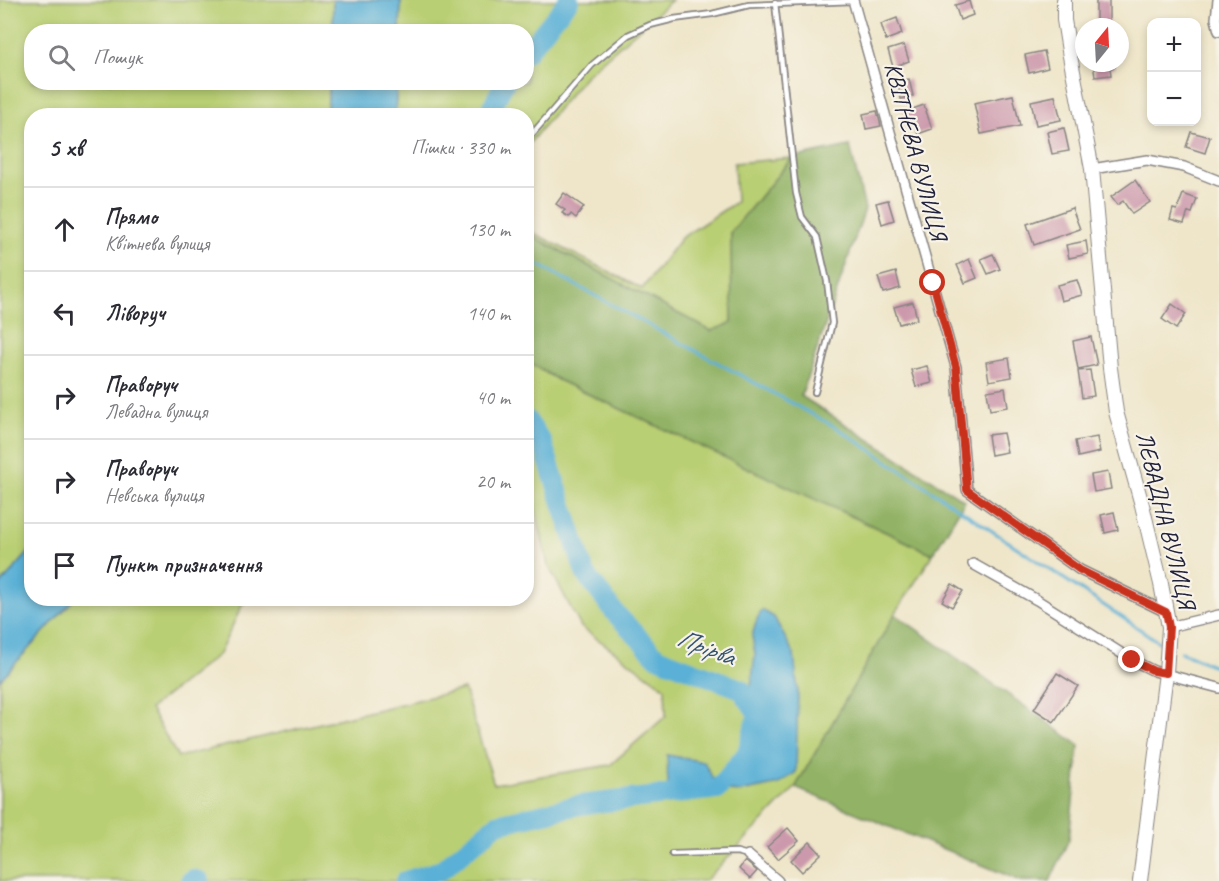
<!DOCTYPE html>
<html lang="uk">
<head>
<meta charset="utf-8">
<style>
	:root { --surface:#fff; --page:#f7f7f7; --text:#2b2b33; --muted:#7c7c81; --line:#e1e1e2 }
	body { margin:0; font-family:Caveat,sans-serif; background:var(--page); color:var(--text) }
	.controls { position:absolute; right:18px; top:18px; display:grid; overflow:hidden; border-radius:12px; box-shadow:0 3px 9px #0003 }
	.controls button { width:54px; height:54px; display:grid; place-items:center; padding:0; border:0; border-bottom:2px solid var(--line); background:var(--surface); color:var(--text); font:30px sans-serif }
	.compass { position:absolute; left:1075px; top:18px; width:54px; height:54px; border-radius:50%; background:var(--surface); box-shadow:0 3px 9px #0003; rotate:18deg }
	.stop { position:absolute; width:18px; height:18px; margin:-14px; border:4px solid #c8321e; border-radius:50%; background:#fff }
	.stop.end { background:#c8321e; border-color:#fff; box-shadow:0 2px 6px #0008 }
	.list { margin:0; padding:0; list-style:none }
	h2 { display:flex; justify-content:space-between; align-items:center; height:78px; margin:0; padding:0 24px; font-size:26px }
	h2 small { font-size:20px; font-weight:400; color:var(--muted) }
	.list li { display:grid; grid-template-columns:39px 1fr auto; gap:18px; align-items:center; box-sizing:border-box; height:84px; padding:0 24px; border-top:2px solid var(--line) }
	.list b { display:block; font-size:22px; white-space:nowrap }
	.list p { margin:0; font-size:20px; white-space:nowrap; color:var(--muted) }
	.list em { font-size:20px; font-style:normal; color:var(--muted) }
	.icon { flex:none; width:33px; height:33px; fill:none; stroke:currentColor; stroke-width:2; stroke-linecap:round; stroke-linejoin:round }
	.map { position:relative; flex:none; width:1219px; height:881px; overflow:hidden }
	.search { position:absolute; background:var(--surface); box-shadow:0 3px 9px #0003; left:24px; top:24px; width:510px; height:66px; display:flex; align-items:center; gap:15px; box-sizing:border-box; padding:0 21px; border-radius:24px; color:var(--muted); font-size:22px }
	.panel { position:absolute; background:var(--surface); box-shadow:0 3px 9px #0003; left:24px; top:108px; width:510px; height:498px; border-radius:24px }
	.map>svg:first-child { display:block }
	.green { fill:#b9cf73; stroke:#6e7857; stroke-width:1.5 }
	.forest { fill:#92b265; stroke:#5a6a50; stroke-width:1.5 }
	.water { fill:#5ab0d6; stroke:#3e6988; stroke-width:1.5 }
	.lines { fill:none; stroke-linecap:round; stroke-linejoin:round }
	.stream { stroke:#5ab0d6; stroke-width:3 }
	.river { stroke:#5ab0d6; stroke-width:20 }
	.building { fill:#cc99ac }
	.lane-casing { stroke:#888482; stroke-width:8 }
	.street-casing { stroke:#888482; stroke-width:12 }
	.secondary-casing { stroke:#888482; stroke-width:16 }
	.lane { stroke:#fff; stroke-width:4.5 }
	.street { stroke:#fff; stroke-width:9 }
	.secondary { stroke:#fff; stroke-width:14 }
	.route { stroke:#c8321e; stroke-width:8 }
	.labels { text-anchor:middle; dominant-baseline:central; stroke-width:4.5; stroke-linejoin:round; paint-order:stroke }
	.street-label { font-size:24px; fill:#22223b; stroke:#f7f3e8 }
	.water-label { font-size:26px; font-style:italic; fill:#365471; stroke:#f7f3e8 }
</style>
</head>
<body>
<div class="map">
<svg width="1219" height="881" viewBox="0 0 1219 881">
	<rect width="100%" height="100%" fill="#f7f3e8"/>
	<filter id="ink" filterUnits="userSpaceOnUse"><feTurbulence type="fractalNoise" baseFrequency=".0167" numOctaves="2"/><feDisplacementMap in="SourceGraphic" scale="12" xChannelSelector="R" yChannelSelector="G"/><feConvolveMatrix kernelMatrix="1 2 1 2 8 2 1 2 1" color-interpolation-filters="sRGB"/></filter>
	<filter id="wash" filterUnits="userSpaceOnUse"><feTurbulence type="fractalNoise" baseFrequency=".008" numOctaves="4" result="noise"/><feDisplacementMap in="SourceGraphic" scale="24" xChannelSelector="R" yChannelSelector="G"/><feGaussianBlur stdDeviation="1.35" result="paint"/><feColorMatrix in="noise" values="0 0 0 0 0 0 0 0 0 0 0 0 0 0 0 0 0 1.4 0 .05"/><feComposite in="paint" operator="in"/></filter>
	<g filter="url(#wash)">
		<rect width="100%" height="100%" fill="#efe6ca"/>
		<!-- green -->
		<g class="green">
			<path d="M0,0H333V31L32,32V82L330,83L326,115L32,116L31,550L0,585Z"/>
			<path d="M401,0H672L587,74L527,146L526,116H395L397,83L526,82V32L400,31Z"/>
			<path d="M792,158L731,232L732,323L711,331L527,233L526,229L642,289L681,238L736,202L734,163Z"/>
			<path d="M527,361L558,380L933,554L895,614L795,788L705,881H0V680L74,599H245L219,654L150,709L178,757L464,689L494,784L610,765L666,716L665,688L581,627L548,565L527,472Z"/>
		</g>
		<!-- forest -->
		<g class="forest">
			<path d="M850,146L865,209L801,396L965,501L933,554L558,380L527,361L526,233L711,331L732,323L731,232L792,158Z"/>
			<path d="M895,614L1079,745L1069,839L1050,881H1021L795,788Z"/>
		</g>
		<!-- water -->
		<g class="water">
			<path d="M333,0H401L400,31H333Z"/>
			<path d="M330,82L397,83L395,115H326Z"/>
			<path d="M31,550L32,598L74,599L0,680V585Z"/>
			<path d="M762,610L774,617L794,654L798,692L796,772L779,784L741,792L727,791L700,800L683,790L668,789L667,755L704,762L713,779H732L743,765L755,740L748,712L755,654L752,636L757,619Z"/>
		</g>
		<g class="lines">
			<!-- stream -->
			<g class="stream">
				<path d="M526,258L839,429L1159,642"/>
				<path d="M1181,652L1219,668"/>
			</g>
			<!-- river -->
			<g class="river">
				<path d="M526,53L569,0"/>
				<path d="M487,116L505,82"/>
				<path d="M190,881L193,879L200,881"/>
				<path d="M405,881L441,870L497,824L579,805L718,789L747,753L758,714L741,689L657,657L616,614L585,573L542,442L526,419"/>
			</g>
		</g>
		<g id="blocks">
			<!-- building -->
			<g class="building">
				<rect x="1096" y="0" width="13" height="27"/>
				<path d="M969,1L973,15L960,20L955,5Z"/>
				<path d="M897,18L902,34L886,40L881,24Z"/>
				<path d="M904,45L909,61L893,67L888,50Z"/>
				<path d="M1044,51L1048,68L1029,73L1025,55Z"/>
				<path d="M1093,63H1114L1115,67L1110,68L1111,75L1095,77Z"/>
				<path d="M909,79L913,96L901,99L897,81Z"/>
				<path d="M1013,95L1020,126L981,134L974,103Z"/>
				<path d="M1055,96L1061,120L1036,125L1031,101Z"/>
				<path d="M924,105L932,129L918,134L914,123L908,125L904,112Z"/>
				<path d="M877,111L881,126L866,129L863,114Z"/>
				<path d="M1064,128L1069,151L1052,154L1047,132Z"/>
				<path d="M1191,132L1210,137L1205,153L1186,147Z"/>
				<path d="M1135,180L1150,202L1132,214L1123,201L1117,205L1111,197Z"/>
				<path d="M564,193L584,207L576,218L571,214L569,217L562,213L565,210L556,204Z"/>
				<path d="M1183,194L1197,199L1192,213L1188,212L1184,224L1170,220L1173,209L1177,210Z"/>
				<path d="M888,200L894,220L882,224L876,203Z"/>
				<path d="M1072,208L1080,229L1034,245L1027,224Z"/>
				<path d="M1086,241L1088,254L1069,258L1066,245Z"/>
				<path d="M993,254L1000,269L988,274L981,259Z"/>
				<path d="M969,259L977,278L965,283L957,265Z"/>
				<path d="M896,272L900,288L883,293L878,277Z"/>
				<path d="M1077,280L1082,295L1061,301L1057,285Z"/>
				<path d="M913,302L917,319L899,324L894,307Z"/>
				<path d="M1172,304L1186,314L1176,329L1162,319Z"/>
				<path d="M1091,337L1097,365L1078,369L1073,341Z"/>
				<path d="M1009,358L1012,377L989,381L986,362Z"/>
				<path d="M927,366L932,383L916,387L911,370Z"/>
				<path d="M1090,370L1094,396L1082,398L1078,371Z"/>
				<path d="M1005,388L1008,407L990,410L987,391Z"/>
				<path d="M1003,433L1007,452L991,455L988,435Z"/>
				<path d="M1097,437L1100,452L1078,457L1075,441Z"/>
				<path d="M1108,472L1111,489L1094,492L1091,475Z"/>
				<path d="M1114,512L1118,530L1105,533L1101,515Z"/>
				<path d="M952,584L963,591L952,607L942,601Z"/>
				<path d="M1057,673L1078,686L1054,722L1034,709Z"/>
				<path d="M788,828L799,841L778,859L767,847Z"/>
				<path d="M810,842L821,854L802,872L791,860Z"/>
				<path d="M745,861L757,871L750,879L739,869Z"/>
			</g>
		</g>
	</g>
	<g filter="url(#ink)">
		<use href="#blocks" fill-opacity="0" stroke="#888482" stroke-width="1.5"/>
		<g class="lines">
			<defs>
				<g id="lane">
					<path d="M775,3L796,193L802,217L817,237L827,281L832,323L815,392"/>
					<path d="M526,141L592,65L628,35L650,25L674,19L712,14L749,5L854,1"/>
					<path d="M672,854L737,852L748,855"/>
				</g>
				<g id="street">
					<path d="M853,0L956,367L967,490L1080,570L1166,612"/>
					<path d="M1218,0L1216,19L1219,31"/>
					<path d="M1092,169L1147,160L1184,167L1219,181"/>
					<path d="M973,564L1037,600L1132,660L1154,671L1219,688"/>
					<path d="M1169,627L1219,615"/>
					<path d="M748,855L778,881"/>
				</g>
				<path id="secondary" d="M1064,0V20L1069,51L1092,169L1110,368L1116,412L1142,505L1161,584L1169,627L1166,673L1140,881"/>
			</defs>
			<!-- lane casing -->
			<use href="#lane" class="lane-casing"/>
			<!-- street casing -->
			<use href="#street" class="street-casing"/>
			<!-- secondary casing -->
			<use href="#secondary" class="secondary-casing"/>
			<!-- lane -->
			<use href="#lane" class="lane"/>
			<!-- street -->
			<use href="#street" class="street"/>
			<!-- secondary -->
			<use href="#secondary" class="secondary"/>
		</g>
	</g>
	<g class="lines" filter="url(#ink)">
		<!-- route -->
		<path class="route" d="M933,283L956,367L967,490L1080,570L1166,612L1169,627L1166,673L1154,671L1132,660"/>
	</g>
	<g class="labels">
		<!-- street labels -->
		<g class="street-label">
			<text transform="translate(916 151) rotate(75)">КВІТНЕВА ВУЛИЦЯ</text>
			<text transform="translate(1166 520) rotate(76)">ЛЕВАДНА ВУЛИЦЯ</text>
		</g>
		<!-- water labels -->
		<g class="water-label">
			<text transform="translate(706 647) rotate(21)">Прірва</text>
		</g>
	</g>
</svg>
<div class="controls">
<button>+</button>
<button>−</button>
</div>
<svg class="compass" viewBox="-18 -18 36 36"><path d="M0-13l5 13h-10z" fill="#e53935"/><path d="M0 13l5-13h-10z" fill="#7c7c81"/></svg>
<div class="stop" style="left:933px;top:283px"></div>
<div class="stop end" style="left:1132px;top:660px"></div>
<div class="search"><svg class="icon" aria-label="search" viewBox="0 0 24 24"><circle cx="10" cy="10" r="6"/><path d="M15 15l6 6"/></svg>Пошук</div>
<section class="panel">
<h2>5 хв<small>Пішки · 330 m</small></h2>
<ul class="list">
<li><svg class="icon" aria-label="ahead" viewBox="0 0 24 24"><path d="M12 20V5M6 11l6-6 6 6"/></svg><div><b>Прямо</b><p>Квітнева вулиця</p></div><em>130 m</em></li>
<li><svg class="icon" aria-label="left" viewBox="0 0 24 24"><path d="M17 20v-9H6M10 6l-5 5 5 5"/></svg><div><b>Ліворуч</b></div><em>140 m</em></li>
<li><svg class="icon" aria-label="right" viewBox="0 0 24 24"><path d="M7 20v-9h11M14 6l5 5-5 5"/></svg><div><b>Праворуч</b><p>Левадна вулиця</p></div><em>40 m</em></li>
<li><svg class="icon" aria-label="right" viewBox="0 0 24 24"><path d="M7 20v-9h11M14 6l5 5-5 5"/></svg><div><b>Праворуч</b><p>Невська вулиця</p></div><em>20 m</em></li>
<li><svg class="icon" aria-label="arrive" viewBox="0 0 24 24"><path d="M6 21V4h12l-3 4 3 4H6"/></svg><div><b>Пункт призначення</b></div></li>
</ul>
</section>
</div>
</body>
</html>
